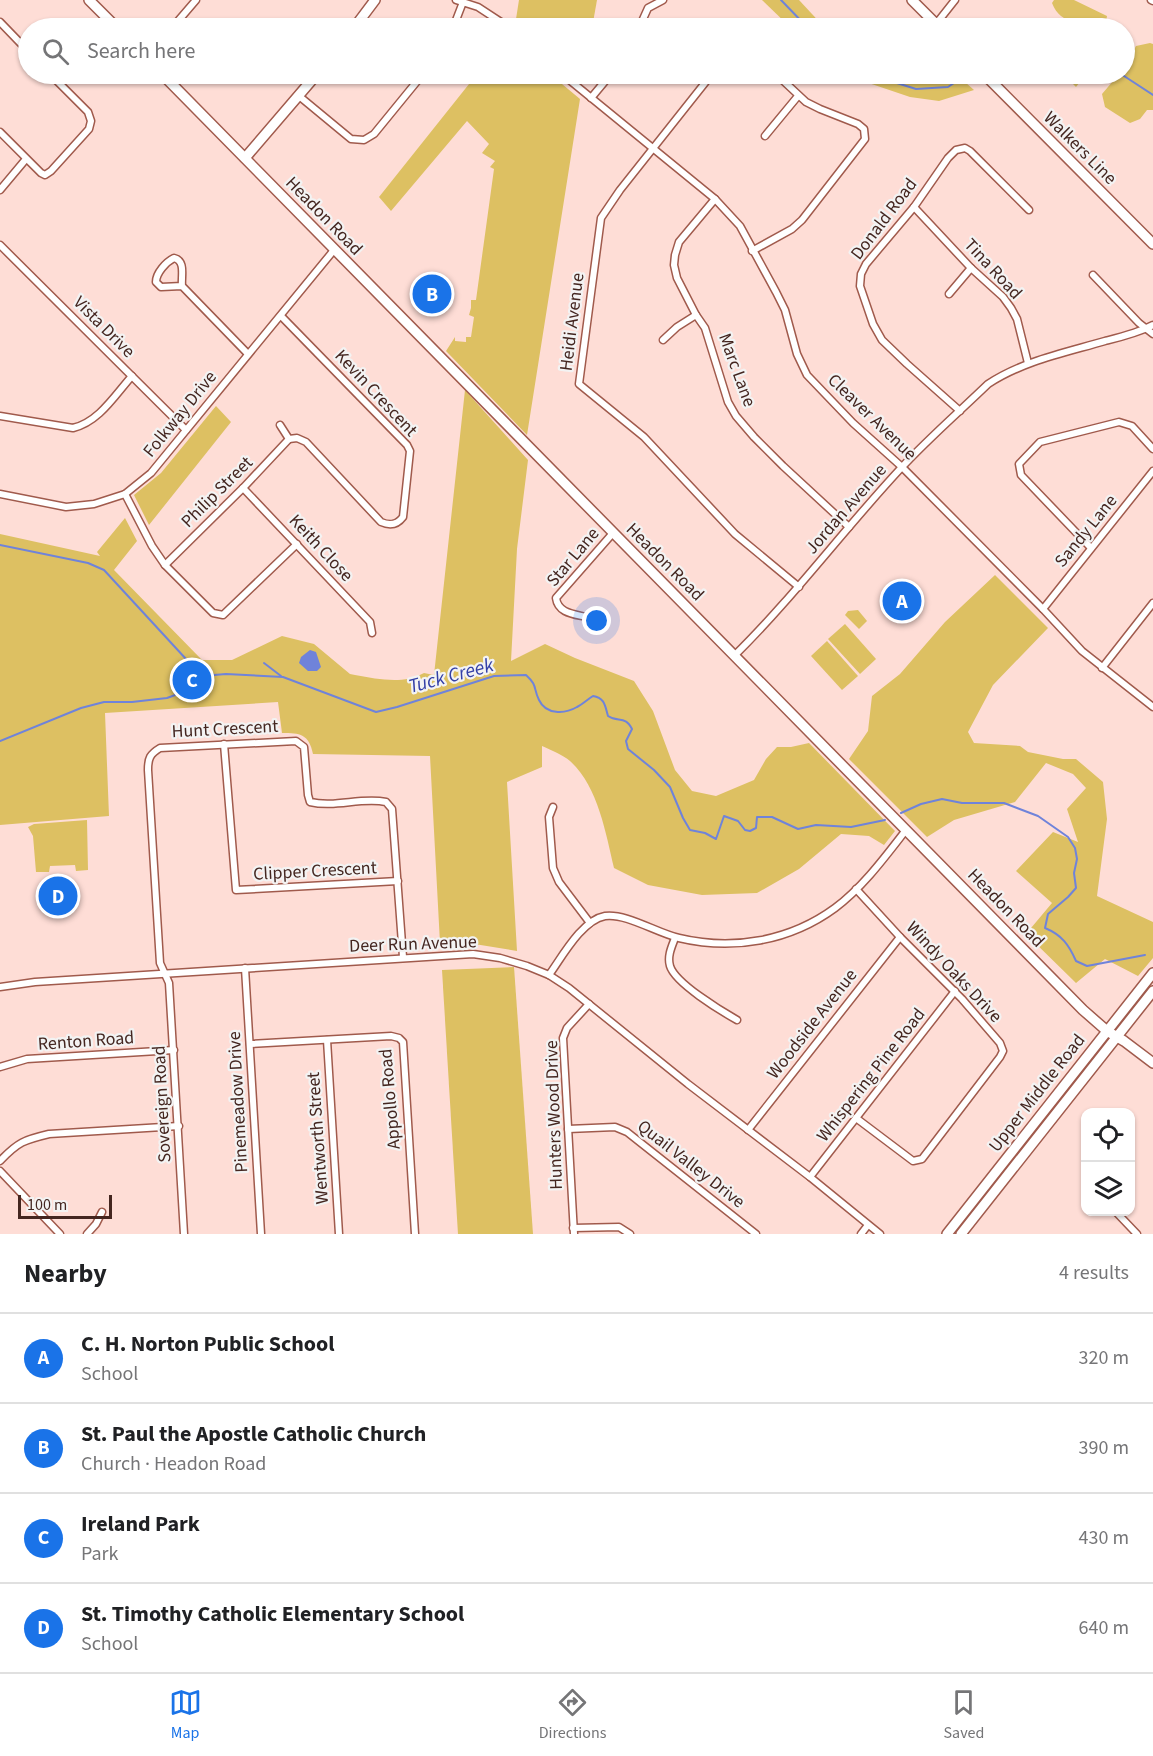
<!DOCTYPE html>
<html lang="en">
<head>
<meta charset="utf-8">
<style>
	:root { --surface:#fff; --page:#f6f6f6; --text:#202124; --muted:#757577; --line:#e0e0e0; --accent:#1a73e8 }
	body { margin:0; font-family:"Source Sans 3",sans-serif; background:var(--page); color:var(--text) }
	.controls { position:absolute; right:18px; bottom:18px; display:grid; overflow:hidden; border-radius:12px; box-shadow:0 2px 4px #0004 }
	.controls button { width:54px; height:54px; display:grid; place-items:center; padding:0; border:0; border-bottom:2px solid var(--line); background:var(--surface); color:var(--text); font:30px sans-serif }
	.scale { position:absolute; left:18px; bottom:15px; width:94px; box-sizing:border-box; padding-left:6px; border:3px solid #442620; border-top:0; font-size:16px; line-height:21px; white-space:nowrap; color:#442620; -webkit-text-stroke:4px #f3f3f3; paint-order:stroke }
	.you { position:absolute; left:597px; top:621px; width:21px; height:21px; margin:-15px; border:4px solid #fff; border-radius:50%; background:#1a73e8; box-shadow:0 0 0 9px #1a73e833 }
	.badge { display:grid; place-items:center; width:39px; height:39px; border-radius:50%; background:var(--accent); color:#fff; font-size:20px; font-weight:700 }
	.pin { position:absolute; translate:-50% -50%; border:3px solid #fff; box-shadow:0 2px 6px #0006 }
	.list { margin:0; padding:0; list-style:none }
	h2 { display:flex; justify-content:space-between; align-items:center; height:78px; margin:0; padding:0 24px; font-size:26px }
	h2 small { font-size:20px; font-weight:400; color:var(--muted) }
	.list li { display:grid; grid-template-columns:39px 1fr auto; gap:18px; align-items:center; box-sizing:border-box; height:90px; padding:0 24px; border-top:2px solid var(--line) }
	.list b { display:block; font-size:22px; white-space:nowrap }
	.list p { margin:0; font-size:20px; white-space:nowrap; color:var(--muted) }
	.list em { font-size:20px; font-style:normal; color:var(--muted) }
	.icon { flex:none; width:33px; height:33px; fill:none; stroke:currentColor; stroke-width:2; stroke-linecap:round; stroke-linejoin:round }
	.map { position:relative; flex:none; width:1153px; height:1234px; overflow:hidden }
	.search { position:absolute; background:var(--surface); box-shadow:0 2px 4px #0004; left:18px; right:18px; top:18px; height:66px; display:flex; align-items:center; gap:15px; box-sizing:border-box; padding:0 21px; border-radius:33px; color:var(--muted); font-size:22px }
	.sheet { height:438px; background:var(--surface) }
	nav { display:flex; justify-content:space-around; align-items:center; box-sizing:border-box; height:84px; border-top:2px solid var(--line); background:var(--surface); font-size:16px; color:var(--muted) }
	nav a { display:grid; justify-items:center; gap:3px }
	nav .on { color:var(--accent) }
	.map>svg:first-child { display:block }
	.green { fill:#ddc062 }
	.water { fill:#6f83da }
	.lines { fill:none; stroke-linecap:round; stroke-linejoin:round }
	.stream { stroke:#6f83da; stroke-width:2 }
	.street-casing { stroke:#a05a4c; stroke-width:9 }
	.secondary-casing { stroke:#a05a4c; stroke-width:12 }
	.street { stroke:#fff; stroke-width:6 }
	.secondary { stroke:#fff; stroke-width:9 }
	.labels { text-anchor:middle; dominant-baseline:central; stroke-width:4.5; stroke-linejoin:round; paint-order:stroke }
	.street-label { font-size:18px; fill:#442620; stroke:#f3f3f3 }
	.water-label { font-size:20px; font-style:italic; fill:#3440a7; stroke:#f3f3f3 }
</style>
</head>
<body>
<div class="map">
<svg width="1153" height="1234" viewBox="0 0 1153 1234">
	<rect width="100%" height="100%" fill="#feddd6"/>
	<!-- green -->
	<g class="green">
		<path d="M519,0H597L592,28H528L516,19Z"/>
		<path d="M762,0H799L825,28H791Z"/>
		<path d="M1054,0H1074L1107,16L1105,28H1063L1076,23C1063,19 1057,15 1052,3Z"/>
		<path d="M1150,43L1153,44V110H1147L1140,119L1130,123L1105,107L1102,94L1119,74H1124L1125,67L1136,46Z"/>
		<path d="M477,74H550L580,99L527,435L446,351L455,337V341L466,342V337H471L474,317L469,315L471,308V300H476L494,169L490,167L495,161L482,153L489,144L467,121L391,211L379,197Z"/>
		<path d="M842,74H911L922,78L956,74L974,90L939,101L910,97Z"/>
		<path d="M1063,74H1086L1076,87Z"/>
		<path d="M465,390L528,460L517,549L511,661L545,644L575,658L634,681L653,711L675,770L692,791L716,796L754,780L766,759L777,747H791L809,743L895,831L884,845L869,836L841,834L799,869L757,893L702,895L648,885L614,868C606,834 598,786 570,761C563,755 551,750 542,746V767L507,782L517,951L462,942L440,943L430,756L313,754C309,734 300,733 282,733L278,702L105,713L109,816L0,825V534L100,556L97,552L125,518L137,541L114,570L202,660H232L282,636L314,644L350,674L355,675C379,679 402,685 424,673L434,675Z"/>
		<path d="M216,406L231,422L149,525L134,495L161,473Z"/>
		<path d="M995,575L1048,628L993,685L968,732L974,743L1020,746L1028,752L1063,759H1076L1103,782L1107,819L1097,896L1153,922V958L1138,976L1105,959L1076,983L1026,934L1052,903L1016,871L1053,832L1078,842L1067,809L1086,788L1073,774L1046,763L1015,802L954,820L927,837L849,759L868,731L872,696L900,674L945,622Z"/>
		<path d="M858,610L867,621L859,629L845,615L848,611Z"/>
		<path d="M845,624L876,659L860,674L828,639Z"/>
		<path d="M827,641L858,676L842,690L811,656Z"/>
		<path d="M87,820L88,870L76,871L75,865L50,866L49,872H36L33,836L28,827L34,824Z"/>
		<path d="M514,967L533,1234H458L442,970Z"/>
	</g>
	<!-- water -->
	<path class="water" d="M310,650L316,652L321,667L317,671H308L299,663L301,657Z"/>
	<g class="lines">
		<!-- stream -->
		<g class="stream">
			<path d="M781,0L808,28"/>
			<path d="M868,74L916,89L948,87L963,77"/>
			<path d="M1121,74L1153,95"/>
			<path d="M0,545L88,563L104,570L186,659L197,667L214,675"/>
			<path d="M264,663L281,676"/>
			<path d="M0,741L81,708L104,702H132L167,698L186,691L198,683L214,675L226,674L283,677L376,712L397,707L494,676L526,675C538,686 533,688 539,700C546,715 565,714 577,707C583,704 588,699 593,696C605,698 605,706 608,716C618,723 625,715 632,729L626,741L628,749L654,770L670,787L683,818L690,830L705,833L716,839L724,816L738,821L745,830L750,831L756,828L757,817H772L798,829L816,825L851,827L885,820"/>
			<path d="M901,813L921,804L942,799L962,803H1004L1038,816L1068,837L1075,848L1077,859L1074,873L1076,888L1068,897L1048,914L1045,928C1062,935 1069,945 1076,961L1087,966L1145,955"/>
		</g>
		<defs>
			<g id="street">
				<path d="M456,0L478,7L510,28"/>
				<path d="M1151,0L1153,1"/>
				<path d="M0,22L28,51"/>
				<path d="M936,24L955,0"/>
				<path d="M172,28L196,0"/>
				<path d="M453,28L463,2"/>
				<path d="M639,28L648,8L663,0"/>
				<path d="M562,74L715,199L740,226L776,292L785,310L797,354L807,375L853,423L902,467L1043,609L1082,651L1153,707"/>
				<path d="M712,74L620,190L601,218L579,384L644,437L735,534L799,587"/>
				<path d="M299,96L351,139L364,140L374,134L423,74"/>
				<path d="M591,98L611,74"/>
				<path d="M0,132L41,173L45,175L51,171L89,129L91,121L88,112L50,74"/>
				<path d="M765,136L798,96"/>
				<path d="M0,190L26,159"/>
				<path d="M715,199L679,242L675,255L674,265L677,278L696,315L705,328L728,402L736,416L754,437L783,466L849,527"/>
				<path d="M914,207L971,268L1003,297L1011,308L1017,319L1028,363"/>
				<path d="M0,245L186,430"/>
				<path d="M752,251L792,229L802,220L865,139L864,129L858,124L820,109L806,102L776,74"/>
				<path d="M1093,275L1139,323L1153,334"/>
				<path d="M182,286C181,276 186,261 174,258C166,262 156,273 156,282L161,287L182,286L248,354"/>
				<path d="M949,294L971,268"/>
				<path d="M281,316L407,445L410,451L403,517C397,525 390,526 381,522L306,442L297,438L289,439"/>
				<path d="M663,340L677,327L696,315"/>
				<path d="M960,411L907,364L882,340L873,324L860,286L861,274L866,264L914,207L948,158L956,150L965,148L970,151L1029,210"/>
				<path d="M0,416L73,428C99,422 115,395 132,376"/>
				<path d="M280,425L289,439"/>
				<path d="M243,488L370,622L372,633"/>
				<path d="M0,494L66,507L94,504L125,494L151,473L334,250"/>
				<path d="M125,494L152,546L165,565L213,613L223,615L297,544"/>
				<path d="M1091,548L1021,475L1019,464L1040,442L1119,422L1132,426L1153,449"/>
				<path d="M165,565L243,488L289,439"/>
				<path d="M1043,609L1153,471"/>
				<path d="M586,617C573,614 558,613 556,598L613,533"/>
				<path d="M734,656C794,597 844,529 902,467C929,438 959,412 988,384C1023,361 1064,353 1105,341C1121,337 1138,333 1153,325"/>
				<path d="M1102,668L1153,603"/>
				<path d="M224,744L236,890L398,881"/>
				<path d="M553,807L549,817L553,868L559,882L590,923"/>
				<path d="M856,889L900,937L962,999L1000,1043L1003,1051L1000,1057L922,1159L913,1161L856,1118"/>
				<path d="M675,938C672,946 667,956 670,966C675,983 721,1011 737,1020"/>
				<path d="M245,968L261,1234"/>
				<path d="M549,975C562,957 582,920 605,916C626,913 657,933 679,938C733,951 790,941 835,908C863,887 885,857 906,830"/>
				<path d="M0,987L35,982L473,954L500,958L527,966L549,975L569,988L688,1084L810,1177L880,1234"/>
				<path d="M327,1040L339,1234"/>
				<path d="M250,1044L391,1036L399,1038L403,1042L415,1234"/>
				<path d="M0,1067L27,1059L174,1050"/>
				<path d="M568,1129L615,1127L627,1132L756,1234"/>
				<path d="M748,1130L900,937"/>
				<path d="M0,1161C18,1142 24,1140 49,1134L179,1126"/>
				<path d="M0,1171L60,1234"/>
				<path d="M810,1177L955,991"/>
				<path d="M1116,1212L1137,1234"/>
				<path d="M573,1228L619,1227L630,1234"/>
				<path d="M87,1234L96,1224L102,1212"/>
				<path d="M184,1234L169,983L160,963L148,770C148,758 150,754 160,748L296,741L304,747L308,795L310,802C335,808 361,797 386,802L392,809L403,957"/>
				<path d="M574,1234L563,1038L567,1028L589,1004"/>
				<path d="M861,1234L868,1225"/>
			</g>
			<g id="secondary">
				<path d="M89,0L117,28"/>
				<path d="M912,0L940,28"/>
				<path d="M354,28L375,0"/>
				<path d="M162,74L1083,1010L1107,1031L1124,1041L1153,1063"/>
				<path d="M984,74L1153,244"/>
				<path d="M245,158L317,74"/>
				<path d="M947,1234L1153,973"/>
				<path d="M961,1234L1153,991"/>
			</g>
		</defs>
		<!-- street casing -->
		<use href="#street" class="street-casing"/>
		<!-- secondary casing -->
		<use href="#secondary" class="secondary-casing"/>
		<!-- street -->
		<use href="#street" class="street"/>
		<!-- secondary -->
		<use href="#secondary" class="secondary"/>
	</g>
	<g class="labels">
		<!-- street labels -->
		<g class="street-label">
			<text transform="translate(1080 148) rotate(45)">Walkers Line</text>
			<text transform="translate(324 216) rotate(46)">Headon Road</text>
			<text transform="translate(884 219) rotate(-53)">Donald Road</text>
			<text transform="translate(993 269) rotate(47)">Tina Road</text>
			<text transform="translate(572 322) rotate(-83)">Heidi Avenue</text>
			<text transform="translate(104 327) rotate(45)">Vista Drive</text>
			<text transform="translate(737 370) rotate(70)">Marc Lane</text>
			<text transform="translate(376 393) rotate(47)">Kevin Crescent</text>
			<text transform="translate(180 414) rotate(-51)">Folkway Drive</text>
			<text transform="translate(872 417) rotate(44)">Cleaver Avenue</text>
			<text transform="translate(217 492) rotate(-45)">Philip Street</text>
			<text transform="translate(846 509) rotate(-49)">Jordan Avenue</text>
			<text transform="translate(1086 531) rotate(-51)">Sandy Lane</text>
			<text transform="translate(321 548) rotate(47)">Keith Close</text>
			<text transform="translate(573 557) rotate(-50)">Star Lane</text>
			<text transform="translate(665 562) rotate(45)">Headon Road</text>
			<text transform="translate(225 729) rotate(-3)">Hunt Crescent</text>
			<text transform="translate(315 871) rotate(-3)">Clipper Crescent</text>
			<text transform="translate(1006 908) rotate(46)">Headon Road</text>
			<text transform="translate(413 944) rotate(-2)">Deer Run Avenue</text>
			<text transform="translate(954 972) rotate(47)">Windy Oaks Drive</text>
			<text transform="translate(812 1024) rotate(-52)">Woodside Avenue</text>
			<text transform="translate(86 1041) rotate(-4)">Renton Road</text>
			<text transform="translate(871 1075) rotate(-52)">Whispering Pine Road</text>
			<text transform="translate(1037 1093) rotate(-52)">Upper Middle Road</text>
			<text transform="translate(390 1099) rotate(-95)">Appollo Road</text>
			<text transform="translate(238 1102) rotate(-93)">Pinemeadow Drive</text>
			<text transform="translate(162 1104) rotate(-93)">Sovereign Road</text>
			<text transform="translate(554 1115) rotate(-92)">Hunters Wood Drive</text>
			<text transform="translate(318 1138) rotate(-94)">Wentworth Street</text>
			<text transform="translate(691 1164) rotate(38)">Quail Valley Drive</text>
		</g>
		<!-- water labels -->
		<g class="water-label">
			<text transform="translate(451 676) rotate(-15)">Tuck Creek</text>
		</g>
	</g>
</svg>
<div class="controls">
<button><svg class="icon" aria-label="locate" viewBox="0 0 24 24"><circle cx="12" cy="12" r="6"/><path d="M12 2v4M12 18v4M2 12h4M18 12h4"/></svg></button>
<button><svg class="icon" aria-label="layers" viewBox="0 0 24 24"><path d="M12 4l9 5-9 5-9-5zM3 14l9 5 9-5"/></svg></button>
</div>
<div class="scale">100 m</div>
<div class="you"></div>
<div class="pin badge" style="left:902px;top:601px">A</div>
<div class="pin badge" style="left:432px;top:294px">B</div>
<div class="pin badge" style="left:192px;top:680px">C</div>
<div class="pin badge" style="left:58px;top:896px">D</div>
<div class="search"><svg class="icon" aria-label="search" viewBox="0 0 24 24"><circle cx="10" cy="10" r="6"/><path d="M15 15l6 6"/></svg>Search here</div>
</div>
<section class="sheet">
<h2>Nearby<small>4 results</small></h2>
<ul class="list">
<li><span class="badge">A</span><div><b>C. H. Norton Public School</b><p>School</p></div><em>320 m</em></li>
<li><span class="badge">B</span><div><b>St. Paul the Apostle Catholic Church</b><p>Church · Headon Road</p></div><em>390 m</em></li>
<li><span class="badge">C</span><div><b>Ireland Park</b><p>Park</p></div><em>430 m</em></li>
<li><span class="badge">D</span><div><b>St. Timothy Catholic Elementary School</b><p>School</p></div><em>640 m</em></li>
</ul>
</section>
<nav>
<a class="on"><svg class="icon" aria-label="map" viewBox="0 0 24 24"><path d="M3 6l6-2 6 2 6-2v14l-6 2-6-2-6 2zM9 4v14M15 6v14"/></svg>Map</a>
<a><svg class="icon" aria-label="directions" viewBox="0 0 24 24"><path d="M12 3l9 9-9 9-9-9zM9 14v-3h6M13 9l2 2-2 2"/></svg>Directions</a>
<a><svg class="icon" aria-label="saved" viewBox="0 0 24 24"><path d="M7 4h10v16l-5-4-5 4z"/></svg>Saved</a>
</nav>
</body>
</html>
